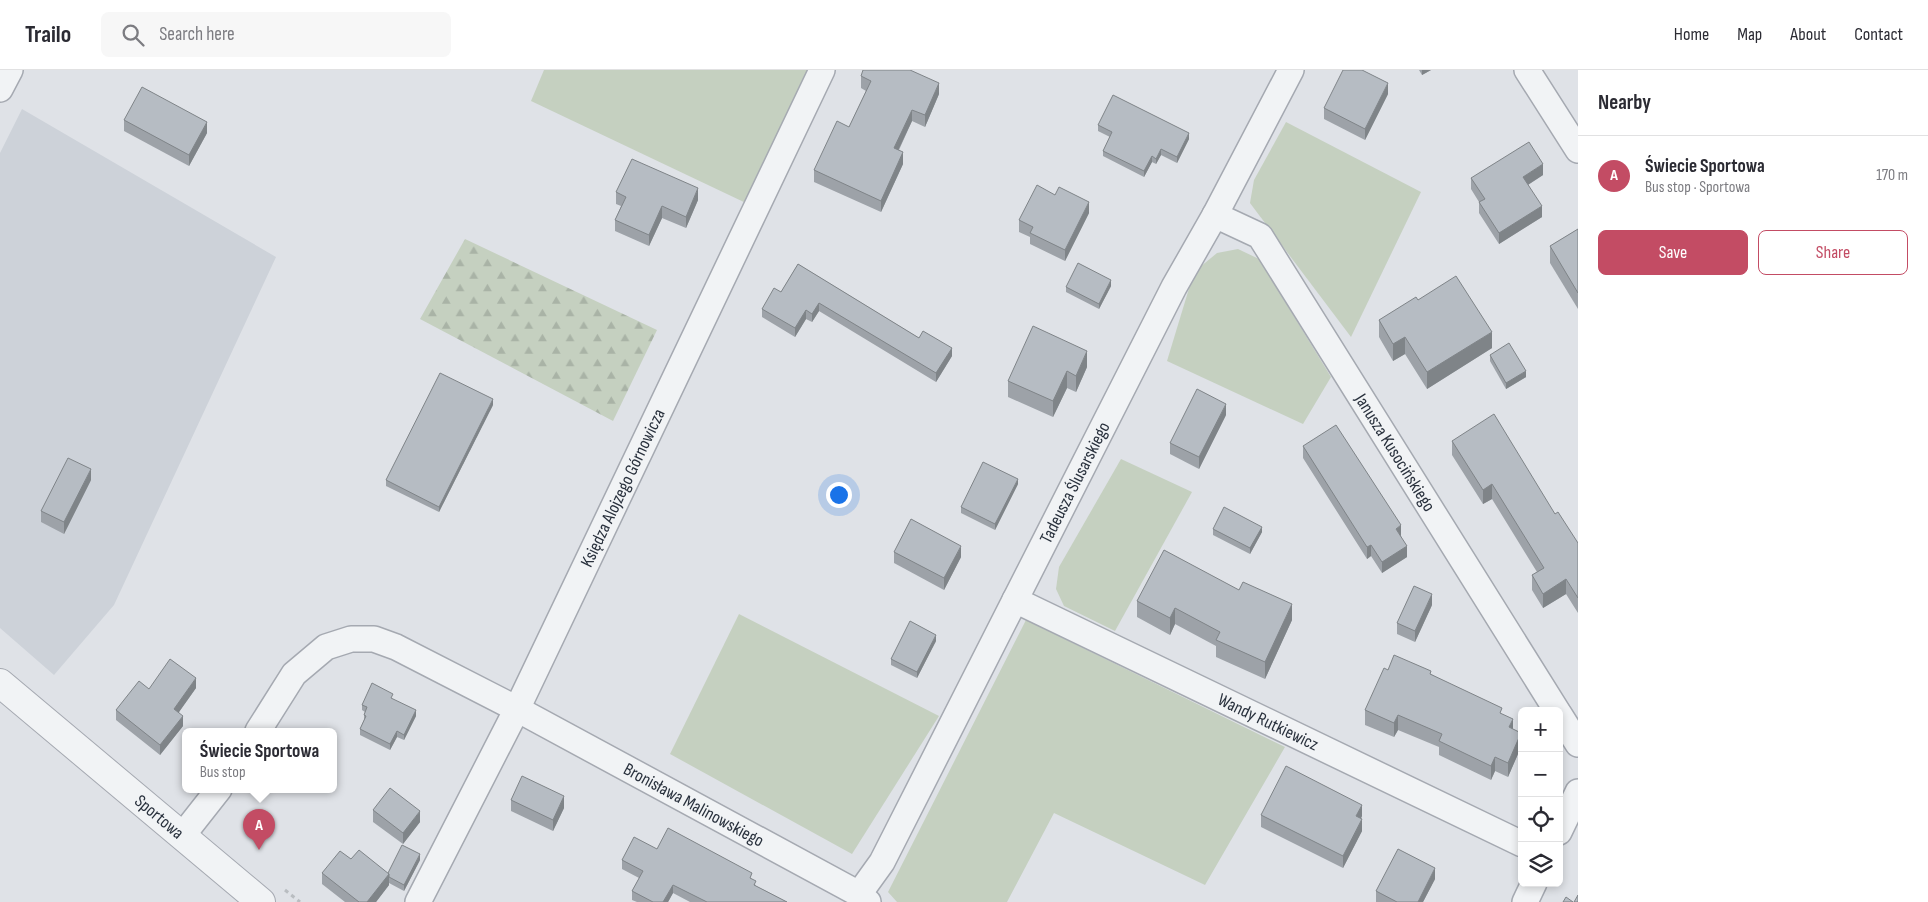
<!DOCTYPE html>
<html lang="en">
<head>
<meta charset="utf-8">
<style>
	:root { --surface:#fff; --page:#f7f7f7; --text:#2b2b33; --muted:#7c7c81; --line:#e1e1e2; --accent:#c34c64 }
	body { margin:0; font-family:"Sofia Sans Condensed",sans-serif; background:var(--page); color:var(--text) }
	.controls { position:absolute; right:15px; bottom:15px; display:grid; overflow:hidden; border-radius:8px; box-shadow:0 2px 8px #0003 }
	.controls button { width:45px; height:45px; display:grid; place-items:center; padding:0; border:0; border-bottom:1px solid var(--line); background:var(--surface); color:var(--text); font:25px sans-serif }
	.you { position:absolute; left:838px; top:424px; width:18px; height:18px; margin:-12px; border:4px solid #fff; border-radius:50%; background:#1a73e8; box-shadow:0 0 0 8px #1a73e833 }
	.badge { display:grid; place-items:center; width:32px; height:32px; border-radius:50%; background:var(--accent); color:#fff; font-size:16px; font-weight:700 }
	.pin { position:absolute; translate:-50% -41px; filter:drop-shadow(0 1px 2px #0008) }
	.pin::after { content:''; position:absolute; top:26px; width:18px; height:15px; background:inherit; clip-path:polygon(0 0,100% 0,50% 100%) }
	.popup { position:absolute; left:182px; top:658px; width:155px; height:65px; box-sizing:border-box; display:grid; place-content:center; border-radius:8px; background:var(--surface); filter:drop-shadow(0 1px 4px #0005); font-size:16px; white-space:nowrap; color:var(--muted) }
	.popup b { font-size:19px; color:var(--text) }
	.popup::after { content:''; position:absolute; left:50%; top:100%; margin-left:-10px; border:10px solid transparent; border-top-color:var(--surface) }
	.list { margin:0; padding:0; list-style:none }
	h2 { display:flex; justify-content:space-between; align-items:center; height:65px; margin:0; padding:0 20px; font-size:21px }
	h2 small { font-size:16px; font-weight:400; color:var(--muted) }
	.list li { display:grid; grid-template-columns:32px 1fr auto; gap:15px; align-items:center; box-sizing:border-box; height:80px; padding:0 20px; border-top:1px solid var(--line) }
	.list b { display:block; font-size:19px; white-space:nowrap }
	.list p { margin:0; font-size:16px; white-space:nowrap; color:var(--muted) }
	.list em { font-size:16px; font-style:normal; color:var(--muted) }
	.actions { display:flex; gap:10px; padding:15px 20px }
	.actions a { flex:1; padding:11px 0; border:1px solid var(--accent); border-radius:8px; text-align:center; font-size:18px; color:var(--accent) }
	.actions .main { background:var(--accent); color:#fff }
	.icon { flex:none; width:28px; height:28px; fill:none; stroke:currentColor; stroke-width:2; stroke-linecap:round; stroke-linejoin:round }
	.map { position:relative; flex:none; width:1578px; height:832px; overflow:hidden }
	header { display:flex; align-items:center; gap:30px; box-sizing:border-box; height:70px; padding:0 25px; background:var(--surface); border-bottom:1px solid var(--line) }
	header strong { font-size:24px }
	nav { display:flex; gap:28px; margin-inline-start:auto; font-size:18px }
	.search { width:350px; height:45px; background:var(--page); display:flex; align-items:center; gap:12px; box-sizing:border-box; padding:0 18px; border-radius:8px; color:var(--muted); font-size:19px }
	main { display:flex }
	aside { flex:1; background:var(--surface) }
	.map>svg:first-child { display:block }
	.built { fill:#cdd2d9 }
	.green { fill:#c5d0c0 }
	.forest { fill:url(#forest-firs) }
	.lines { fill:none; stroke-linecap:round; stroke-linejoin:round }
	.minor-casing { stroke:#a5a9b1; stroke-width:28 }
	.tertiary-casing { stroke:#a5a9b1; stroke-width:30 }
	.path { stroke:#b9bdc1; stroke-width:3; stroke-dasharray:4 4; stroke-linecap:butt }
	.minor { stroke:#f1f3f5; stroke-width:25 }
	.tertiary { stroke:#f1f3f5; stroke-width:28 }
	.wall { fill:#9da2a8 }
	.shaded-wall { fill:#7f8488 }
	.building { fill:#b6bcc3; stroke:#7f8488 }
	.labels { text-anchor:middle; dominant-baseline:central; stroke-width:5; stroke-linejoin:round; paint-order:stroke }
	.street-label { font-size:18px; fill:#29313d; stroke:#eef1f5 }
</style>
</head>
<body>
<header>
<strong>Trailo</strong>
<div class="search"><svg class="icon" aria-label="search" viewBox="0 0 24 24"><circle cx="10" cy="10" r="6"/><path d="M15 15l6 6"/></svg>Search here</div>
<nav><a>Home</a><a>Map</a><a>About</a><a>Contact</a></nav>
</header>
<main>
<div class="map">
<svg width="1578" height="832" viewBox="0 0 1578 832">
	<defs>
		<pattern id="forest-firs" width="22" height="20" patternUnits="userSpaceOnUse" patternTransform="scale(1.25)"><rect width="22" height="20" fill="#c5d0c0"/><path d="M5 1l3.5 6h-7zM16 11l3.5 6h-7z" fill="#a9b3a6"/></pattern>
	</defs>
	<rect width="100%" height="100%" fill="#dfe2e7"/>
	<!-- built -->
	<path class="built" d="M22,39L276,187L114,535L54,605L0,558V83Z"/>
	<!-- green -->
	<g class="green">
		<path d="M544,0H811L748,134L531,31Z"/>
		<path d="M1286,52L1421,122L1351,267L1250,133L1254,110Z"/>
		<path d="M1238,179L1259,189L1331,307L1303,354L1167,291L1194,202L1217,183Z"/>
		<path d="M1121,389L1192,422L1115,561L1064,536L1056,519L1059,497Z"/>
		<path d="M739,544L939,646L852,784L670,684Z"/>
		<path d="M1026,550L1285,677L1205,815L1054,743L1007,832H897L888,822Z"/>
	</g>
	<!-- forest -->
	<path class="forest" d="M465,169L657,260L613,351L420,249Z"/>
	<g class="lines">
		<defs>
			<g id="minor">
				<path d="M1527,0L1578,80"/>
				<path d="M0,19L10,0"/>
				<path id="s1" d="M1215,145L1260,166L1557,641"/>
				<path id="s2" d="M1015,530L1522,774"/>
				<path d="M1559,644L1578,674"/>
				<path id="s3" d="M258,661L294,604L326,577L351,569H374L396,577L517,639L859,824L868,832"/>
				<path d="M1559,762L1578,722"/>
				<path d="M182,766L219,719"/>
				<path id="s4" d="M859,824L882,792L1174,217L1215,145L1291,0"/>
				<path id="s5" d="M418,832L517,639L822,0"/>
				<path d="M1525,832L1534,813"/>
			</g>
			<g id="tertiary">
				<path id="s6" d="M0,613L261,832"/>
			</g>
		</defs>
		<!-- minor casing -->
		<use href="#minor" class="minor-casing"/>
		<!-- tertiary casing -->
		<use href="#tertiary" class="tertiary-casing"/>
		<!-- path -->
		<path class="path" d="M285,820L300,832"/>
		<!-- minor -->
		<use href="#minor" class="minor"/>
		<!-- tertiary -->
		<use href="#tertiary" class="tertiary"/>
	</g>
	<!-- wall -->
	<g class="wall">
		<path d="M1419,0H1431L1422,5Z"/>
		<path d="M861,6L939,24L925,57L912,51L899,80L903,94L881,142L814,112V100L849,57L866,21L861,18Z"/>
		<path d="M1388,24L1365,70L1324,49V38Z"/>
		<path d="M124,50L207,63L189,96L124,61Z"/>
		<path d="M1098,55L1189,69L1177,93L1161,85L1156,94L1152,92L1144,107L1103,86V81L1110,67L1098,61Z"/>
		<path d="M1543,105L1528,115L1542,147L1499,174L1479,143V132L1471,119V108Z"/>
		<path d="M616,122L698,130L686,158L662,148L649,176L615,161V150L621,136L616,134Z"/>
		<path d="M1089,143L1065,191L1030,174V167L1019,162V150Z"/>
		<path d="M1578,159V239L1550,193V176Z"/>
		<path d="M798,194L919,268L952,286L936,312L819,241L812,252L806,249L795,267L762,247V239L781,222Z"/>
		<path d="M1111,216L1099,239L1066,222V217Z"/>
		<path d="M1418,230L1492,278L1427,319L1405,284L1393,291L1379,267V250Z"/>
		<path d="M1490,285L1526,307L1506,319L1490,291Z"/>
		<path d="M1087,297L1076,322L1067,318L1053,347L1008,327V311Z"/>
		<path d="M493,335L439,442L386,416V410Z"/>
		<path d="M1226,345L1199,399L1170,384V373Z"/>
		<path d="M1452,371L1555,444L1578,473V543L1566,524L1543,538L1532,520V505L1537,502L1492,429L1483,434L1452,385Z"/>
		<path d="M1303,376L1401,466L1407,487L1382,503L1371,486L1367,489L1303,388Z"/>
		<path d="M91,410L64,464L41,452V441Z"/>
		<path d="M1018,414L995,460L961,443V437Z"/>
		<path d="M1213,459L1262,462L1250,484L1213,465Z"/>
		<path d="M894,482L961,487L944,520L894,493Z"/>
		<path d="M1137,531L1292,550L1265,609L1216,587V576L1175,554L1170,565L1137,547Z"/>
		<path d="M1432,535L1415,572L1397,564V553Z"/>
		<path d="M936,571L917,608L891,595V589Z"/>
		<path d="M1388,600L1431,604L1502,644L1513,659L1521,677L1508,707L1495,701L1491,710L1439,685V677L1398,660L1394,667L1365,655V640Z"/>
		<path d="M196,618L179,642L183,656L160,685L116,650V640L149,619Z"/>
		<path d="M393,629L416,646L404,670L397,667L390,680L360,665V659L364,650V645L365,642L362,640V635Z"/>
		<path d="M511,730L564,738L553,761L511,741Z"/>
		<path d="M373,740L420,752L403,774L373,752Z"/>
		<path d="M1261,745L1362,746L1361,749L1362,761L1343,798L1261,757Z"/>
		<path d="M657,779L752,809L756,816L787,832H690L673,823L668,832H637L632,830V821L639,808L622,799V790Z"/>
		<path d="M351,789L388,803L420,790L404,821L389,813V815L376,832H345L322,814V803Z"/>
		<path d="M1435,809L1423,832H1376V821Z"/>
	</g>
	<!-- shaded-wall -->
	<g class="shaded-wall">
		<path d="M1422,0H1431L1422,5Z"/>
		<path d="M939,13V24L925,57V45Z"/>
		<path d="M1388,13V24L1365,70V59Z"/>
		<path d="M912,40V51L894,89V78Z"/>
		<path d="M207,52V63L189,96V85Z"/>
		<path d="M1189,63V69L1177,93V87Z"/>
		<path d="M1161,79V85L1156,94V89Z"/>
		<path d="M903,82V94L881,142V131Z"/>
		<path d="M1152,86V92L1144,107V101Z"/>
		<path d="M1543,94V105L1523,118V107Z"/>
		<path d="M698,118V130L686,158V147Z"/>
		<path d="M1089,132V143L1065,191V180Z"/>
		<path d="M662,136V148L649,176V165Z"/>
		<path d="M1542,136V147L1499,174V163Z"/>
		<path d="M1111,210V216L1099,239V234Z"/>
		<path d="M819,233V241L812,252V244Z"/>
		<path d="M806,240V249L795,267V258Z"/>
		<path d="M1492,262V278L1427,319V302Z"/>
		<path d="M1405,267V284L1393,291V274Z"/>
		<path d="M952,278V286L936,312V303Z"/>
		<path d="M1087,281V297L1076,322V306Z"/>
		<path d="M1067,301V318L1053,347V331Z"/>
		<path d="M1526,301V307L1506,319V313Z"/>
		<path d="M493,329V335L439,442V437Z"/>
		<path d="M1226,334V345L1199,399V387Z"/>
		<path d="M91,399V410L64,464V452Z"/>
		<path d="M1018,409V414L995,460V454Z"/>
		<path d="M1492,414V429L1483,434V420Z"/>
		<path d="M1401,455V467L1396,459Z"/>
		<path d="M1262,457V462L1250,484V478Z"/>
		<path d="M1371,475V486L1367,489V477Z"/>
		<path d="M961,476V487L944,520V508Z"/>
		<path d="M1407,476V487L1382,503V492Z"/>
		<path d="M1566,509V524L1543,538V524Z"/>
		<path d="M1432,524V535L1415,572V561Z"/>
		<path d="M1292,534V550L1265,609V592Z"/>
		<path d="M1175,538V554L1170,565V548Z"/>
		<path d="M936,565V571L917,608V602Z"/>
		<path d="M196,608V618L174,649V639Z"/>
		<path d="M416,640V646L404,670V665Z"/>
		<path d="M1398,645V660L1394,667V653Z"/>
		<path d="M183,646V656L160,685V675Z"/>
		<path d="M1513,649V663L1509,657Z"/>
		<path d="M397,661V667L390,680V674Z"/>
		<path d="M1521,663V677L1508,707V693Z"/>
		<path d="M1495,687V701L1491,710V696Z"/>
		<path d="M564,726V738L553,761V750Z"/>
		<path d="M1362,735V746L1356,757V746Z"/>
		<path d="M420,741V752L403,774V763Z"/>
		<path d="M1362,749V761L1343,798V786Z"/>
		<path d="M420,784V790L404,821V815Z"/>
		<path d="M1435,798V809L1423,832H1418Z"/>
		<path d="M389,804V815L376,832H367Z"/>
		<path d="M673,815V823L668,832H663Z"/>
	</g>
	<!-- building -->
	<g class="building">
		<path d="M863,0H910L939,13L925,45L912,40L894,78L903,82L881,131L814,100L837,51L849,57L871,11L861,6Z"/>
		<path d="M1343,0H1362L1388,13L1365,59L1324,38Z"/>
		<path d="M142,17L207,52L189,85L124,50Z"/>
		<path d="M1113,25L1189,63L1177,87L1161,79L1156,89L1152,86L1144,101L1103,81L1112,62L1098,55Z"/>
		<path d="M1529,72L1543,94L1523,107L1542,136L1499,163L1479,132L1485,129L1471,108Z"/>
		<path d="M632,89L698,118L686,147L662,136L649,165L615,150L626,127L616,122Z"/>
		<path d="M1037,115L1055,125L1059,117L1089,132L1065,180L1030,163L1033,157L1019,150Z"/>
		<path d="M1578,159V223L1550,176Z"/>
		<path d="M1078,193L1111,210L1099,234L1066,217Z"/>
		<path d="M798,194L919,268L923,261L952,278L936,303L819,233L812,244L806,240L795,258L762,239L774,218L781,222Z"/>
		<path d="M1456,206L1492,262L1427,302L1405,267L1393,274L1379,250L1416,227L1418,230Z"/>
		<path d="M1033,256L1087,281L1076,306L1067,301L1053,331L1008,311Z"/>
		<path d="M1509,273L1526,301L1506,313L1490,285Z"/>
		<path d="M440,303L493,329L439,437L386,410Z"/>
		<path d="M1197,319L1226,334L1199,387L1170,373Z"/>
		<path d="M1494,344L1555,444L1558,442L1578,473V528L1566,509L1543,524L1532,505L1544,498L1492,414L1483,420L1452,371Z"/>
		<path d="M1336,355L1401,455L1396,459L1407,476L1382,492L1371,475L1367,477L1303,376Z"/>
		<path d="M68,388L91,399L64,452L41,441Z"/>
		<path d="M983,392L1018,409L995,454L961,437Z"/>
		<path d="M1224,437L1262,457L1250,478L1213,459Z"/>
		<path d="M911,449L961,476L944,508L894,482Z"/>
		<path d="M1164,480L1239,520L1243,512L1292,534L1265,592L1216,570L1220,562L1175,538L1170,548L1137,531Z"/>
		<path d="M1414,516L1432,524L1415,561L1397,553Z"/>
		<path d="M910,551L936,565L917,602L891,589Z"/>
		<path d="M1394,585L1431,601L1430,604L1502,638L1500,643L1513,649L1509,657L1521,663L1508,693L1495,687L1491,696L1439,671L1442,664L1398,645L1394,653L1365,640L1384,598L1388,600Z"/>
		<path d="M170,589L196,608L174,639L183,646L160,675L116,640L139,611L149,619Z"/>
		<path d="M372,613L393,624L391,628L416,640L404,665L397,661L390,674L360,659L366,646L364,645L367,637L362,635Z"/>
		<path d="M1286,696L1362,735L1356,746L1362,749L1343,786L1261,745Z"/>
		<path d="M522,706L564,726L553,750L511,730Z"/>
		<path d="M390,718L420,741L403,763L373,740Z"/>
		<path d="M668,758L752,803L750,808L756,811L754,815L787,832H707L673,815L663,832H653L632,821L643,801L622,790L634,767L657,779Z"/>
		<path d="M402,775L420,784L404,815L389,807V804L388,803Z"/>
		<path d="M1398,779L1435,798L1418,832H1397L1376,821Z"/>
		<path d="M359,780L389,804L367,832H359L322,803L340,781L351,789Z"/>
		<path d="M1578,825V832H1574Z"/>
		<path d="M1566,827L1573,832H1563Z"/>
	</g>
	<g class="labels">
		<!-- street labels -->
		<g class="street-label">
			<text stroke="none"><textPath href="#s1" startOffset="305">Janusza Kusocińskiego</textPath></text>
			<text stroke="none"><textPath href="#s4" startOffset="465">Tadeusza Ślusarskiego</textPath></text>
			<text stroke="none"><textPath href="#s5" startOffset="462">Księdza Alojzego Górnowicza</textPath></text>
			<text stroke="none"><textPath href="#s2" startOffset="281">Wandy Rutkiewicz</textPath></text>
			<text stroke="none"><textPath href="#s3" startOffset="519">Bronisława Malinowskiego</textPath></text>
			<text stroke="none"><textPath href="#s6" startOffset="208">Sportowa</textPath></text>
		</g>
	</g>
</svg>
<div class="controls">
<button>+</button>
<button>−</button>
<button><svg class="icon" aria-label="locate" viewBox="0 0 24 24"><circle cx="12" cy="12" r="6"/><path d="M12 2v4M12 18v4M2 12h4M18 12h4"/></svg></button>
<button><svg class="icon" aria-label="layers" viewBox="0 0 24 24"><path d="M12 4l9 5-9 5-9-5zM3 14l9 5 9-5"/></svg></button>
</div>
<div class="you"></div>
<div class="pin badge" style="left:259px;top:780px">A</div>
<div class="popup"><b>Świecie Sportowa</b>Bus stop</div>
</div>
<aside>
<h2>Nearby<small></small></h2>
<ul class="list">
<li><span class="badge">A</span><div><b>Świecie Sportowa</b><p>Bus stop · Sportowa</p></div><em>170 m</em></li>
</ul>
<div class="actions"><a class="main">Save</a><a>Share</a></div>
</aside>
</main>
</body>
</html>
